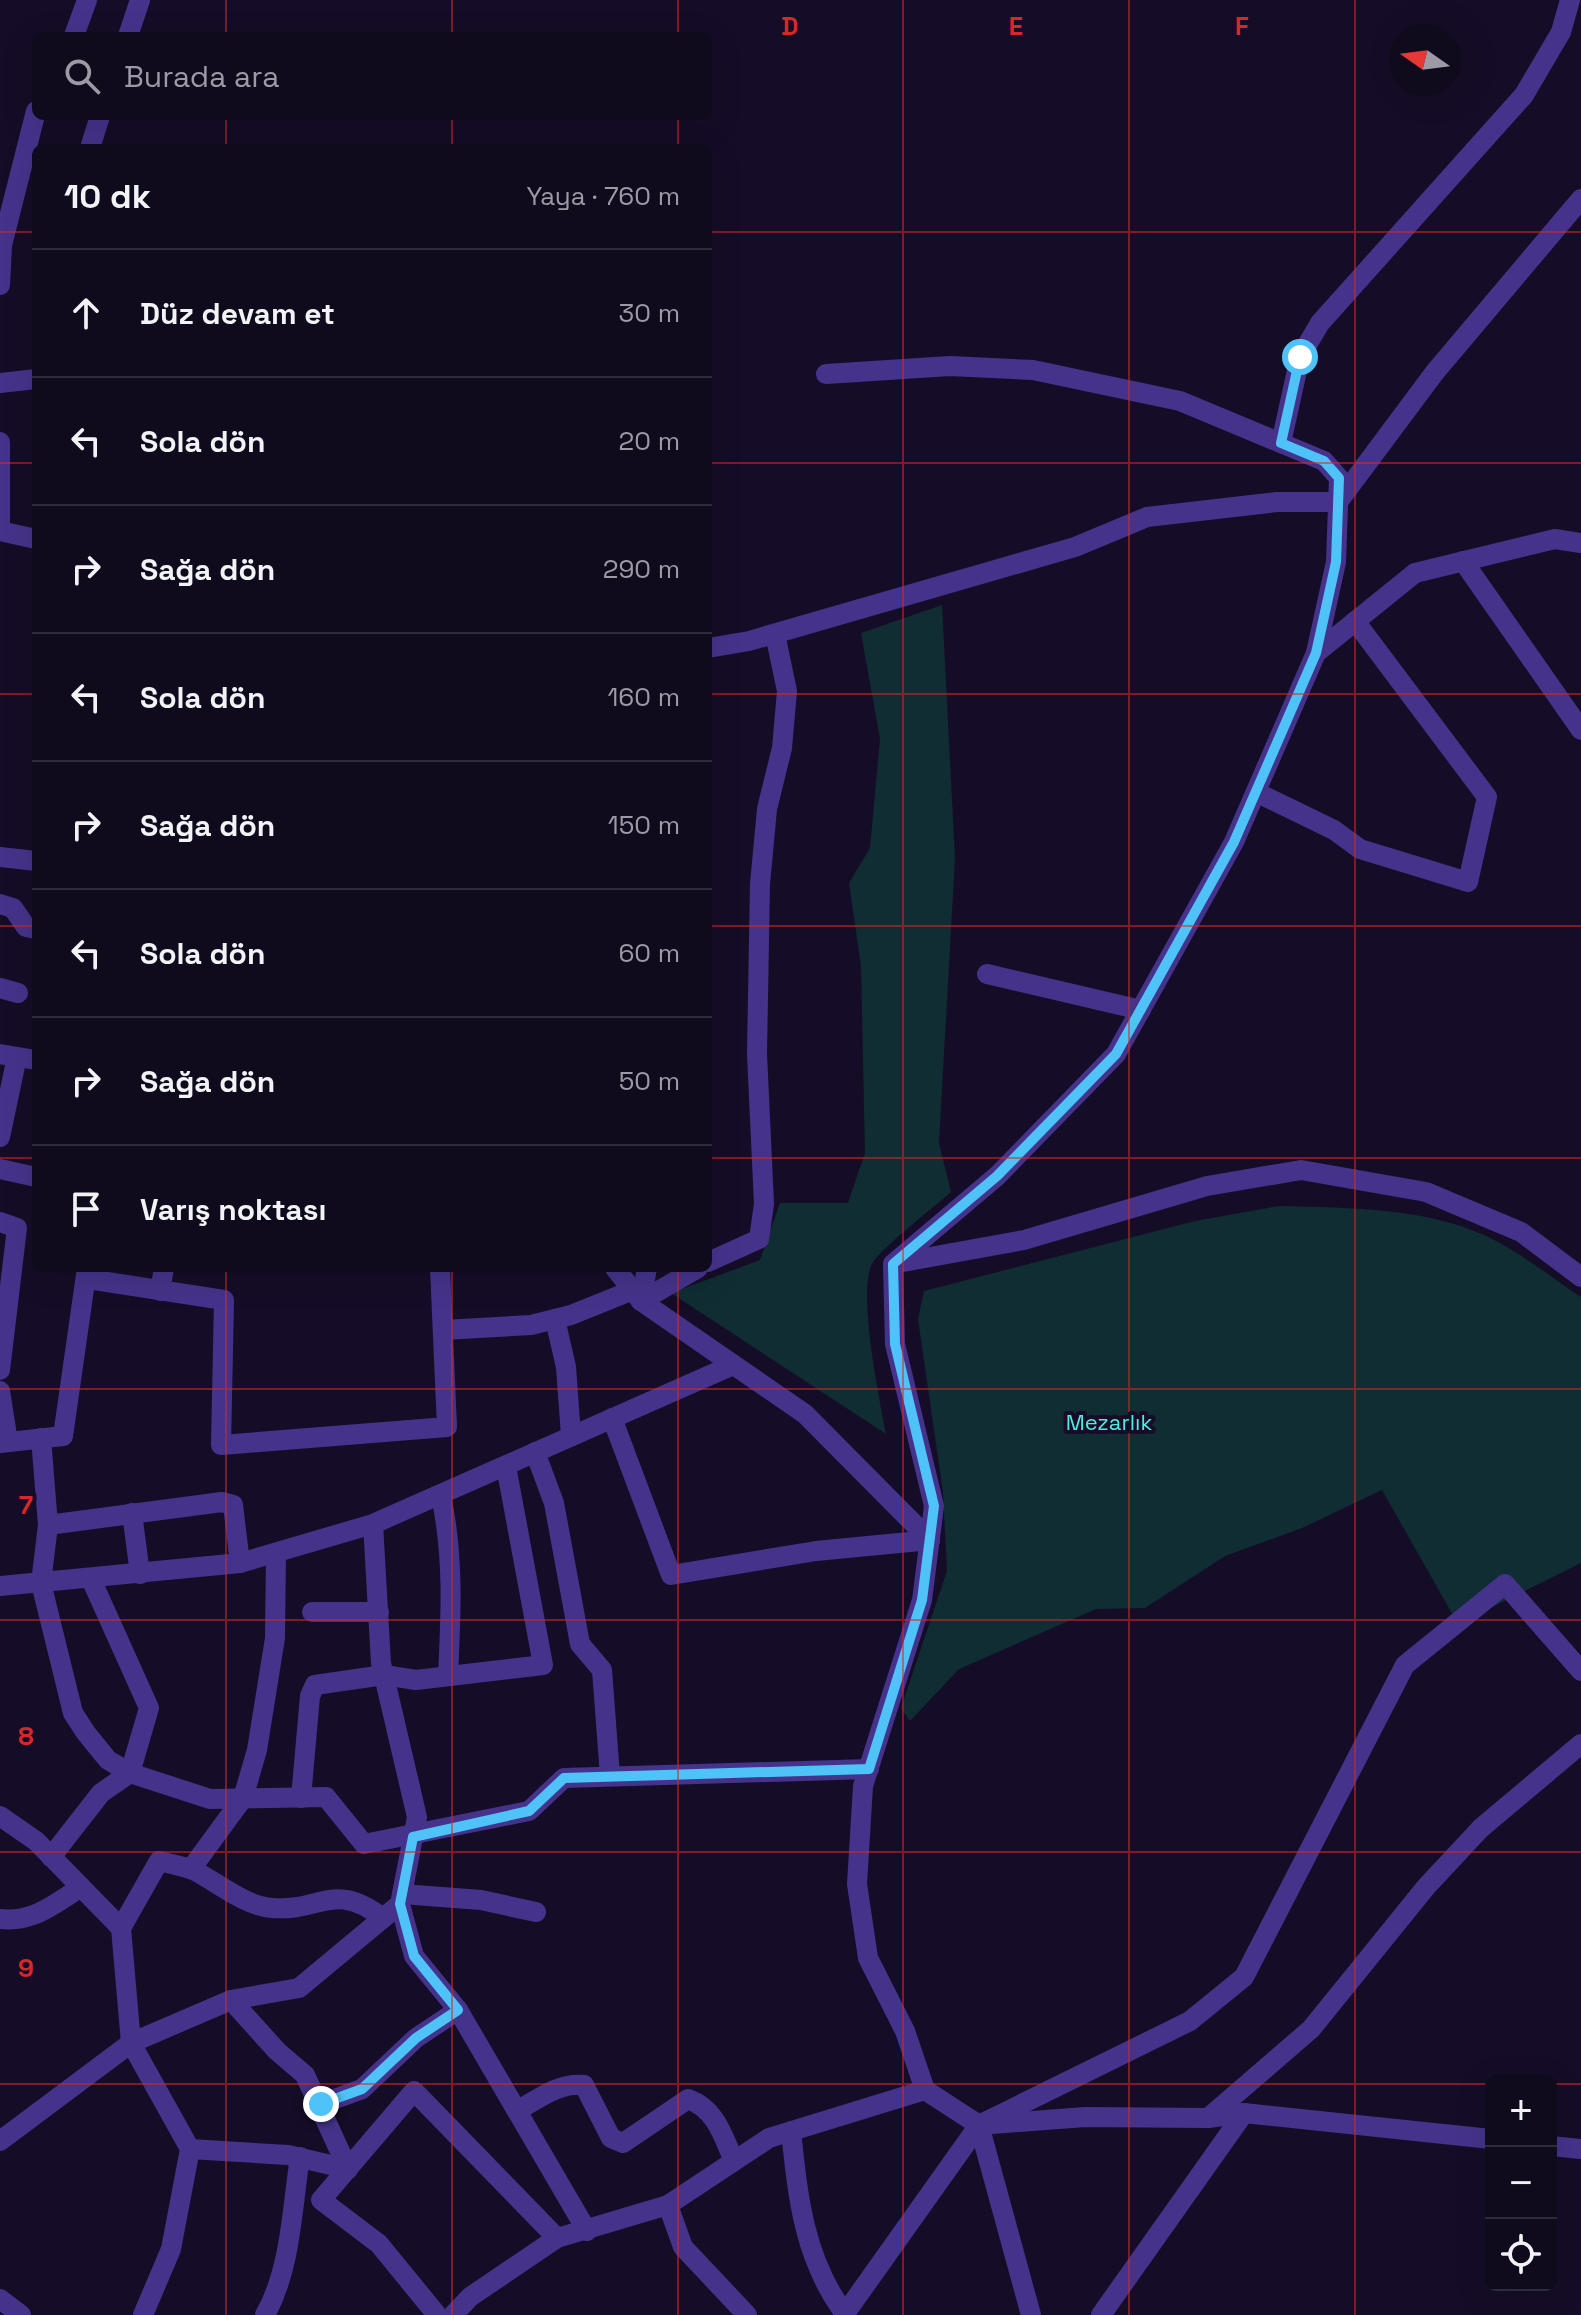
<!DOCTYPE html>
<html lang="tr">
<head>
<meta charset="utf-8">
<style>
	:root { --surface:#100a1d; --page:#191326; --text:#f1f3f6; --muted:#9c9aa4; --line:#302b3b }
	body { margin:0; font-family:"Space Grotesk",sans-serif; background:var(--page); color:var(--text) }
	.controls { position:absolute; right:24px; bottom:24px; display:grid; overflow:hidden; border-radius:12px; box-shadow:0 8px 32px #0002 }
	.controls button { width:72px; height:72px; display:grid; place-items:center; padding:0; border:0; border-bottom:2px solid var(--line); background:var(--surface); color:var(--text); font:40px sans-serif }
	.compass { position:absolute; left:1389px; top:24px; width:72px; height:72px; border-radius:50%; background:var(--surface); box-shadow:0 8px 32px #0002; rotate:284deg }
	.stop { position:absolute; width:24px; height:24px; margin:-18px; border:6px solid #4fc3f7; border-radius:50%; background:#fff }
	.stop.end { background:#4fc3f7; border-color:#fff; box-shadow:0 2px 8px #0008 }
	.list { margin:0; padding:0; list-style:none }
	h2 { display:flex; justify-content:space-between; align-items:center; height:104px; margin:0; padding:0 32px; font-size:34px }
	h2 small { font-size:26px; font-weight:400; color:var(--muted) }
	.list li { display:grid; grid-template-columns:52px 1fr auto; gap:24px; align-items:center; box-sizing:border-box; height:128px; padding:0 32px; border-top:2px solid var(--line) }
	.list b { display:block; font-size:30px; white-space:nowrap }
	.list em { font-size:26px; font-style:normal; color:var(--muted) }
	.icon { flex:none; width:44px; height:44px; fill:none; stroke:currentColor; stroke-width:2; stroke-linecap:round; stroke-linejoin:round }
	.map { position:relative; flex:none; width:1581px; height:2315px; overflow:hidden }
	.search { position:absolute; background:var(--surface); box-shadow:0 8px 32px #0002; left:32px; top:32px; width:680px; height:88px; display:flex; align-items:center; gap:20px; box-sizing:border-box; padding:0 28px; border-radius:12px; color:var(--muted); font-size:30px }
	.panel { position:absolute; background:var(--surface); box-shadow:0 8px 32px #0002; left:32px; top:144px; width:680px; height:1128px; border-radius:12px }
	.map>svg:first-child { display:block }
	.green { fill:#0f2d32 }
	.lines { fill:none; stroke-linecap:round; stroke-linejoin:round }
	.minor { stroke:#45338b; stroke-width:20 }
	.route { stroke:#4fc3f7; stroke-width:10 }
	.grid { fill:none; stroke:#d62828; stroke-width:2; stroke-opacity:0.55 }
	.labels { text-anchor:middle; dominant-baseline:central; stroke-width:8; stroke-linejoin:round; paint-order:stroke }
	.park-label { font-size:22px; fill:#52ebde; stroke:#150d27 }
	.grid-label { font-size:26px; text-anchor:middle; font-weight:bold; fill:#d62828; stroke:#150d27; stroke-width:8; stroke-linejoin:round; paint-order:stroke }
</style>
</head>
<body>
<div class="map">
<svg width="1581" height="2315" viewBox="0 0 1581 2315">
	<rect width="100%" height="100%" fill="#150d27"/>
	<!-- green -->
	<g class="green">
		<path d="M942,605L955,858L939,1143L951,1192C934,1207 884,1246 873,1262C856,1289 880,1401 886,1434L671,1293L760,1260L780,1203H848L865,1153L861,966L849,883L870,848L880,739L861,633Z"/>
		<path d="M1279,1206C1351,1208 1434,1207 1498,1242C1527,1258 1554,1279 1581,1297V1563L1458,1624L1382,1490L1302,1528L1225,1556L1145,1608L1096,1609L959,1669L910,1721L901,1708L947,1571L943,1492L918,1319L924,1291L1195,1221Z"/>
	</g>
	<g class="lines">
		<!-- minor -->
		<g class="minor">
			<path d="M74,36L87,0"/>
			<path d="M128,36L140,0"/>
			<path d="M90,148L100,116"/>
			<path d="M0,285L2,245L36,111"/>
			<path d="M826,374L950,366L1033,370L1180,401L1324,461L1339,478L1336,562L1316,653"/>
			<path d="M0,383L36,379"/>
			<path d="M0,442V531"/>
			<path d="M1281,443L1300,357L1320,323L1524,95L1561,32L1570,0"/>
			<path d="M0,531L36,539"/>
			<path d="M1463,561L1581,730"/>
			<path d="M708,648L749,641L1075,547L1147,517L1277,502H1338L1435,372L1581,199"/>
			<path d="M1256,792L1334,830L1360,849L1468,882L1487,797L1355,621"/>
			<path d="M0,857L36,861"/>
			<path d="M0,904L13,908L26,927L36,929"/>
			<path d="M987,974L1141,1010"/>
			<path d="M0,988L18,993"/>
			<path d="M0,1054L36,1060"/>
			<path d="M0,1137L17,1057"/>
			<path d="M0,1169L36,1177"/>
			<path d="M0,1222L17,1228L0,1370"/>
			<path d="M708,1262L759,1239L764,1204L757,1054L760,884L767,809L782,748L787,691L775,634"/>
			<path d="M897,1263L1024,1240L1207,1186L1301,1170L1426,1192L1521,1232L1581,1277"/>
			<path d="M615,1268L641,1301L805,1414L930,1540"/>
			<path d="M88,1279L224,1300L221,1445L447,1427L440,1268"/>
			<path d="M160,1291L164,1268"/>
			<path d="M641,1301L698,1268"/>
			<path d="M641,1301L647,1268"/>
			<path d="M555,1319L566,1367L571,1436"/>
			<path d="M443,1330L531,1325L571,1315L633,1290"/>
			<path d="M0,1391L8,1442"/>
			<path d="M612,1418L671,1575L816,1551L930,1540"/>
			<path d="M41,1438L48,1525L41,1583L73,1713L86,1733L108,1760L130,1773L210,1799L326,1797L364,1844L529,1811L564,1778L869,1769"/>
			<path d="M0,1443L63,1436L87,1268"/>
			<path d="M535,1452L554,1503L580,1644L602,1670L610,1776"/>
			<path d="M441,1496C454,1556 451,1615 448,1676"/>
			<path d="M132,1513L140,1574"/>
			<path d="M373,1524L381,1663L417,1817L400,1904L414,1956L458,2010L587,2231"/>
			<path d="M48,1525L222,1502L233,1505L240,1563"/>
			<path d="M0,1586L240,1563L373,1524L733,1365"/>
			<path d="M312,1612H379"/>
			<path d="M301,1798L310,1696L315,1685L384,1675L416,1680L543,1665L506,1466"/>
			<path d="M0,1816L36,1841L121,1928L131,2043L190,2149L171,2249L143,2315"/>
			<path d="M51,1857L101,1793L130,1773L149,1708L91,1579"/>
			<path d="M191,1869L243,1798L257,1750L275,1638L276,1553"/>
			<path d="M402,1894L481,1900L536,1912"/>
			<path d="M0,1919C32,1923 55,1904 81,1887"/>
			<path d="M121,1928L159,1861C171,1864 184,1866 195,1871C218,1883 245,1906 272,1908C322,1912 333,1880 383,1918"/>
			<path d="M231,2000L277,2051L305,2075L348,2169"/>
			<path d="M321,2104L362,2089L416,2038L458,2010"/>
			<path d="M517,2111C538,2099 559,2082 584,2085L611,2138L623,2143L688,2099C716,2109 723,2136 734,2161"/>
			<path d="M1208,2118L1311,2029L1426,1887L1481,1828L1581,1744"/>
			<path d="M979,2125L1031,2315"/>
			<path d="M791,2131C798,2198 804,2259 845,2314"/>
			<path d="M1491,2139L1244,2113L1208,2118L1085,2117L979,2125L925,2090L905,2031L868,1958L857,1884L863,1786L922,1600L934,1506L895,1344L893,1264L997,1176L1116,1054L1234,842L1316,653L1415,573L1555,539L1581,543"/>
			<path d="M0,2141L131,2043L231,2000L299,1988L400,1904"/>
			<path d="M1551,2146L1581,2149"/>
			<path d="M190,2149L288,2155L348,2169"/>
			<path d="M668,2205L683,2247L747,2315"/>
			<path d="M0,2299L21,2315"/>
			<path d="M265,2315C291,2269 292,2208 300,2157"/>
			<path d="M437,2315L379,2244L321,2200L414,2091L557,2238"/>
			<path d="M453,2315L470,2297L557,2238L668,2205L769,2138L925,2090"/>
			<path d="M844,2315L979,2125L1190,2021L1244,1977L1405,1665L1505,1584L1581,1671"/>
			<path d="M1101,2315L1244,2113"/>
		</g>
	</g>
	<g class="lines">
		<!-- route -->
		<path class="route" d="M321,2104L362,2089L416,2038L458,2010L414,1956L400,1904L413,1837L529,1811L564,1778L869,1769L922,1600L934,1506L895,1344L893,1264L997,1176L1116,1054L1234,842L1316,653L1336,562L1339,478L1324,461L1281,443L1300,357"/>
	</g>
	<!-- grid -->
	<path class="grid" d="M226,0V36M452,0V36M678,0V36M903,0V2315M1129,0V2315M1355,0V2315M226,116V148M452,116V148M678,116V148M0,232H36M708,232H1581M0,463H36M708,463H1581M0,694H36M708,694H1581M0,926H36M708,926H1581M0,1158H36M708,1158H1581M226,1268V2315M452,1268V2315M678,1268V2315M0,1389H1581M0,1620H1581M0,1852H1581M0,2084H1491M1551,2084H1581"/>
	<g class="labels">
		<!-- park labels -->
		<g class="park-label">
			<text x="1109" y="1422">Mezarlık</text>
		</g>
	</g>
	<g class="grid-label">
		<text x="790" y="35">D</text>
		<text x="1016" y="35">E</text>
		<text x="1242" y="35">F</text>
		<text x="26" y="1514">7</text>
		<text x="26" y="1745">8</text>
		<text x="26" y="1977">9</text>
	</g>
</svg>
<div class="controls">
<button>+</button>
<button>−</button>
<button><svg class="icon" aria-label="locate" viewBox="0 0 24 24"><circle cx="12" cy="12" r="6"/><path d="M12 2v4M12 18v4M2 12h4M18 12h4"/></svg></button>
</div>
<svg class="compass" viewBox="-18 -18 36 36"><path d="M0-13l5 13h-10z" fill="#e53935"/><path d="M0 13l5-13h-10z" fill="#9c9aa4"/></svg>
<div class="stop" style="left:1300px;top:357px"></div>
<div class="stop end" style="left:321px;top:2104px"></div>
<div class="search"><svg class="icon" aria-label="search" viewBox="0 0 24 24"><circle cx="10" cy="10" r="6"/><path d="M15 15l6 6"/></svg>Burada ara</div>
<section class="panel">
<h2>10 dk<small>Yaya · 760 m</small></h2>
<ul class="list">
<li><svg class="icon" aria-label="ahead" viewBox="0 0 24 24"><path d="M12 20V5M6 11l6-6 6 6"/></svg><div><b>Düz devam et</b></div><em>30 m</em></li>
<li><svg class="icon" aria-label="left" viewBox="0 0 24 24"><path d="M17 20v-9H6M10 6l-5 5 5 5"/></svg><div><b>Sola dön</b></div><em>20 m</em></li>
<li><svg class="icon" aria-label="right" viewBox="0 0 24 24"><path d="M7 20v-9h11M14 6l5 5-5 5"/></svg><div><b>Sağa dön</b></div><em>290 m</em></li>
<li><svg class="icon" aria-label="left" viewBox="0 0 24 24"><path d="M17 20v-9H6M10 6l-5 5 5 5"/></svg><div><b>Sola dön</b></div><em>160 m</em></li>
<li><svg class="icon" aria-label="right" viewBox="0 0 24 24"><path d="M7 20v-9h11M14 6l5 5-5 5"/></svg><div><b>Sağa dön</b></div><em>150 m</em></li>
<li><svg class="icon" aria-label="left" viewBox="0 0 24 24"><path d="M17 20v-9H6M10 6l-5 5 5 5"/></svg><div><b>Sola dön</b></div><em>60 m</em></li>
<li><svg class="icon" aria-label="right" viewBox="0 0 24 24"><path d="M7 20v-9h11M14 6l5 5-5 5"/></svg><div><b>Sağa dön</b></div><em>50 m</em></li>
<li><svg class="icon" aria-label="arrive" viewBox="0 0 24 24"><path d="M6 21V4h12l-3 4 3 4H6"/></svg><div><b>Varış noktası</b></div></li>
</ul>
</section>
</div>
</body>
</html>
